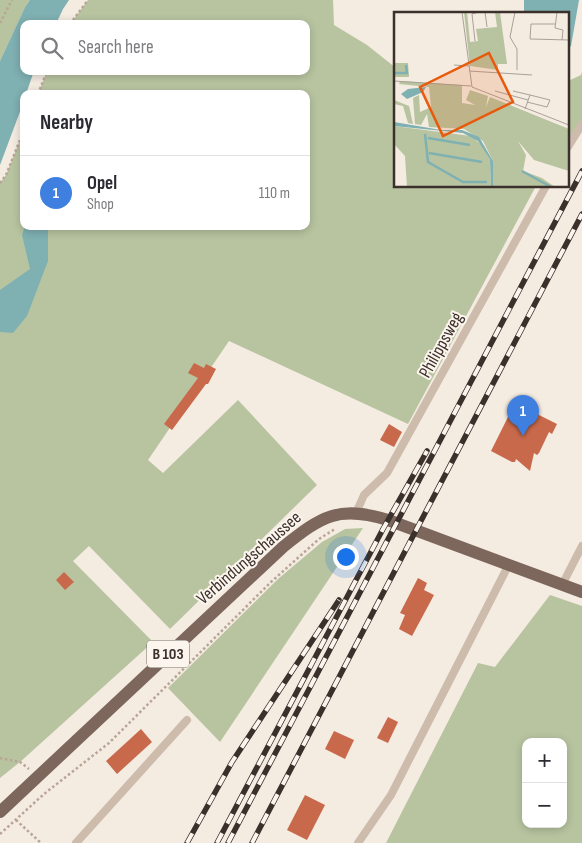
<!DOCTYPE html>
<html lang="en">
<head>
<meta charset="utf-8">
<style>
	:root { --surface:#fff; --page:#f7f7f7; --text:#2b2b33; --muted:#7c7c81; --line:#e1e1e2; --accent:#ea580c }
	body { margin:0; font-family:"Sofia Sans Condensed",sans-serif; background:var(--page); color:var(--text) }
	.controls { position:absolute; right:15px; bottom:15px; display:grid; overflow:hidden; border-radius:10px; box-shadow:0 2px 8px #0003 }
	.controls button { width:45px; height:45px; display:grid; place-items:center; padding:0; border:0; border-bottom:1px solid var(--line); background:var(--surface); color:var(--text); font:25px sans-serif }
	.you { position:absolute; left:345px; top:556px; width:18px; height:18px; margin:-12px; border:4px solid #fff; border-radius:50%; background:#1a73e8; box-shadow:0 0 0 8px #1a73e833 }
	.badge { display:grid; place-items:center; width:32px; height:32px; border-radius:50%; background:var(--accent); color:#fff; font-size:16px; font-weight:700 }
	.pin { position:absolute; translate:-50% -41px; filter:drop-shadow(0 1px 2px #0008) }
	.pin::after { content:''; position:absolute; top:26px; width:18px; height:15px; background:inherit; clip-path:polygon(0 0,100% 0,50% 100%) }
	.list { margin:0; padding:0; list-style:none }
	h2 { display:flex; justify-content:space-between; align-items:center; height:65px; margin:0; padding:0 20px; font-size:21px }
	h2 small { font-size:16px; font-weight:400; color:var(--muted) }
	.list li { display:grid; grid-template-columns:32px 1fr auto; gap:15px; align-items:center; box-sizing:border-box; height:75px; padding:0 20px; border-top:1px solid var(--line) }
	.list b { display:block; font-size:19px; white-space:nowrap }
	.list p { margin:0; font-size:16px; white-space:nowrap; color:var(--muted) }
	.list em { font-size:16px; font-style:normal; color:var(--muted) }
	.icon { flex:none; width:28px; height:28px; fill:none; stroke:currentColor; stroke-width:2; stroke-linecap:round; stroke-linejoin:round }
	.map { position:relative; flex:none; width:582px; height:843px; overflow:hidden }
	.search { position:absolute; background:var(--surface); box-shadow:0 2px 8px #0003; left:20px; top:20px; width:290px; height:55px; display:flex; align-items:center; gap:12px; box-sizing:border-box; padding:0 18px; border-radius:10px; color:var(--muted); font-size:19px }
	.panel { position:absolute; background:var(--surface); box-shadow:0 2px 8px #0003; left:20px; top:90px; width:290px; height:140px; border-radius:10px }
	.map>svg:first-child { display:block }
	.green { fill:#b8c4a0; fill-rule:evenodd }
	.water { fill:#7fb0b2 }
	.building { fill:#c8694b }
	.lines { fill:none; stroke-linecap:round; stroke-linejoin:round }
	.path { stroke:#b9a596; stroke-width:2.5; stroke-dasharray:2.5 2.5; stroke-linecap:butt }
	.lane { stroke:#cdbbac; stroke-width:8 }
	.primary { stroke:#7d675c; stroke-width:12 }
	.rail-casing { stroke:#3b302b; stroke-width:5.5 }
	.rail { stroke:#fbf5ee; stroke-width:4; stroke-dasharray:11; stroke-linecap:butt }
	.labels { text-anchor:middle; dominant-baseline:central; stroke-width:4; stroke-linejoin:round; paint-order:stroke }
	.shield { fill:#fbf5ee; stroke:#756b66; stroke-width:1 }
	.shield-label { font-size:16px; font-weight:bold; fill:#3b302b }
	.street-label { font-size:18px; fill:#3b302b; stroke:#fbf5ee }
	.inset-river { fill:none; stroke:#7fb0b2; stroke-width:2.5 }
	.inset-road { fill:none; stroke:#aaa098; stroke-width:1 }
	.view { fill:#e8590c; fill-opacity:0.15; stroke:#e8590c; stroke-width:2.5 }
	.inset-edge { fill:none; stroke:#3b302b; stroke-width:2.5 }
</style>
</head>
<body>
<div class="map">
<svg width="582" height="843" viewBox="0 0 582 843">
	<rect width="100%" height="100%" fill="#f4ebe1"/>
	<!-- green -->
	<g class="green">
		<path d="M0,0H30L25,7L0,61Z"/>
		<path d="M88,0H333L334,25L367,45L396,68V186H536L408,424L229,341L148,460L163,473L238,400L317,485L170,629L89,546L73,561L153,642L20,762L0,778V183L6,175L24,130V226H306V94H38L47,71H306V24H70Z"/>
		<path d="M582,72V124L568,147V81L581,75Z"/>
		<path d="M363,528L220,742L168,688L278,579L322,542L345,529Z"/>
		<path d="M550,595L582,606V843H386L478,663L495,667ZM526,742H563V824H526Z"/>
	</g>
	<!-- water -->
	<g class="water">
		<path d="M30,0H69L63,9L56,24H24V71H34L26,94H24V101L0,165V61L25,7Z"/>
		<path d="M524,0H579L571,46L568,49V14H524Z"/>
		<path d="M25,226H48V261L27,316L13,333L0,332V290L30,269L22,235Z"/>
	</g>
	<!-- building -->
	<g class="building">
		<path d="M194,363L204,368L206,364L216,369L208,384H206L172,430L164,424L198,378L188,373Z"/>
		<path d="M515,403L557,424L552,434L549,432L539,453L537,455L534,453L530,471L516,459L515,462H512L491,451Z"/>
		<path d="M389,424L402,432L394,447L380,440Z"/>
		<path d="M64,572L74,582L65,590L56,580Z"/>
		<path d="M418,578L427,583L424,590L434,595L412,636L399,629L405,615L400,613Z"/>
		<path d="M388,717L398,722L388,743L377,738Z"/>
		<path d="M141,729L152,742L117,774L106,761Z"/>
		<path d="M334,731L354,740L345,759L325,749Z"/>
		<path d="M305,795L325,805L307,840L287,830Z"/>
	</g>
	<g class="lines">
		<!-- path -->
		<g class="path">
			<path d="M0,23L12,0"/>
			<path d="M70,24L88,0"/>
			<path d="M38,94L47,71"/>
			<path d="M0,183L6,175L24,130"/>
			<path d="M0,758L20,762L29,769"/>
			<path d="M16,820L41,843"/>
			<path d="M0,834L44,794L109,743L271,582L319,539L335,529"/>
		</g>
		<!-- lane -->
		<g class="lane">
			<path d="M568,147L582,124"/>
			<path d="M356,513L364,495L387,473L546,186"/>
			<path d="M562,585L582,546"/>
			<path d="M76,843L187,720"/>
			<path d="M358,843L391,795L508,566"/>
		</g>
		<!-- primary -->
		<path class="primary" d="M0,812L283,547C322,516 338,505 388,520L582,592"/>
		<defs>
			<g id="rail">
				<path d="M187,843L232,762L339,600"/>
				<path d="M217,843L383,529L427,451"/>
				<path d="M228,843L582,171"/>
				<path d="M252,843L582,214"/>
			</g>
		</defs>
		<!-- rail casing -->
		<use href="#rail" class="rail-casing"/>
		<!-- rail -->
		<use href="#rail" class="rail"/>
	</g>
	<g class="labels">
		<!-- shield labels -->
		<rect class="shield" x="147" y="640.5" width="42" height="27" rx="4"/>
		<g class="shield-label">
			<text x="168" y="654">B 103</text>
		</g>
		<!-- street labels -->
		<g class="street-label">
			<text transform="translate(441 345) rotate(-61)">Philippsweg</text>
			<text transform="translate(249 558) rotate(-41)">Verbindungschaussee</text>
		</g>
	</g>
	<!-- overview -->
	<g transform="translate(394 12)">
		<rect width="175" height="175" fill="#f4ebe1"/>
		<path d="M70,0H73L76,30L84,29L82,17L103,15L101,0H106L113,52H104V58L76,54ZM0,51H14L15,65H0ZM6,69L68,73V91L81,93L72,88L76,78L94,84L92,95L96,85L175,117V159L140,148L124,129L132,143L129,159L148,166L161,175H99V149L89,129L70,117L35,115L33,102L27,113L21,112L19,86L25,83L26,100L37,95L35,75L5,72ZM0,88L15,94L19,112L14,111L9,94L0,92ZM0,114L77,124L89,134L96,147L97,175H13L11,144L0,132Z" fill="#b8c4a0"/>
		<path d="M32,75L29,80L13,87L7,82L14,77ZM0,110L47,118H68L85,125L99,149V175H97L96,147L84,129L69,121L0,114Z" fill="#7fb0b2"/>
		<path class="inset-river" d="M0,61H13L12,53M31,122L34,150L69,170H93M34,126L76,133M35,141L88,150M128,159L157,175"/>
		<path class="inset-road" d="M68,0L78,75L175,113M91,0L93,15M121,0L116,25L123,37V58M163,0L161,16L169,18L168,28M161,12H137L136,27L175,28M81,29L78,2L85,0M60,53L75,54M75,59L138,63M0,69L77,74M101,79L134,88M119,79L136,83M131,97L136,83L156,88L153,95L133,90"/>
		<path class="view" d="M95,41L119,90L49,124L26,75Z"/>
		<rect width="175" height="175" class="inset-edge"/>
	</g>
</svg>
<div class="controls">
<button>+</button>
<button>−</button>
</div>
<div class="you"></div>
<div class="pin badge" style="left:523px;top:436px;background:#3f7fe0">1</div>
<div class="search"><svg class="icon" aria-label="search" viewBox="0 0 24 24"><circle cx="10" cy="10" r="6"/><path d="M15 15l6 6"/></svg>Search here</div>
<section class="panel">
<h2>Nearby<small></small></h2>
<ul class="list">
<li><span class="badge" style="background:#3f7fe0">1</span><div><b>Opel</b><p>Shop</p></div><em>110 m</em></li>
</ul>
</section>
</div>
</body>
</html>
